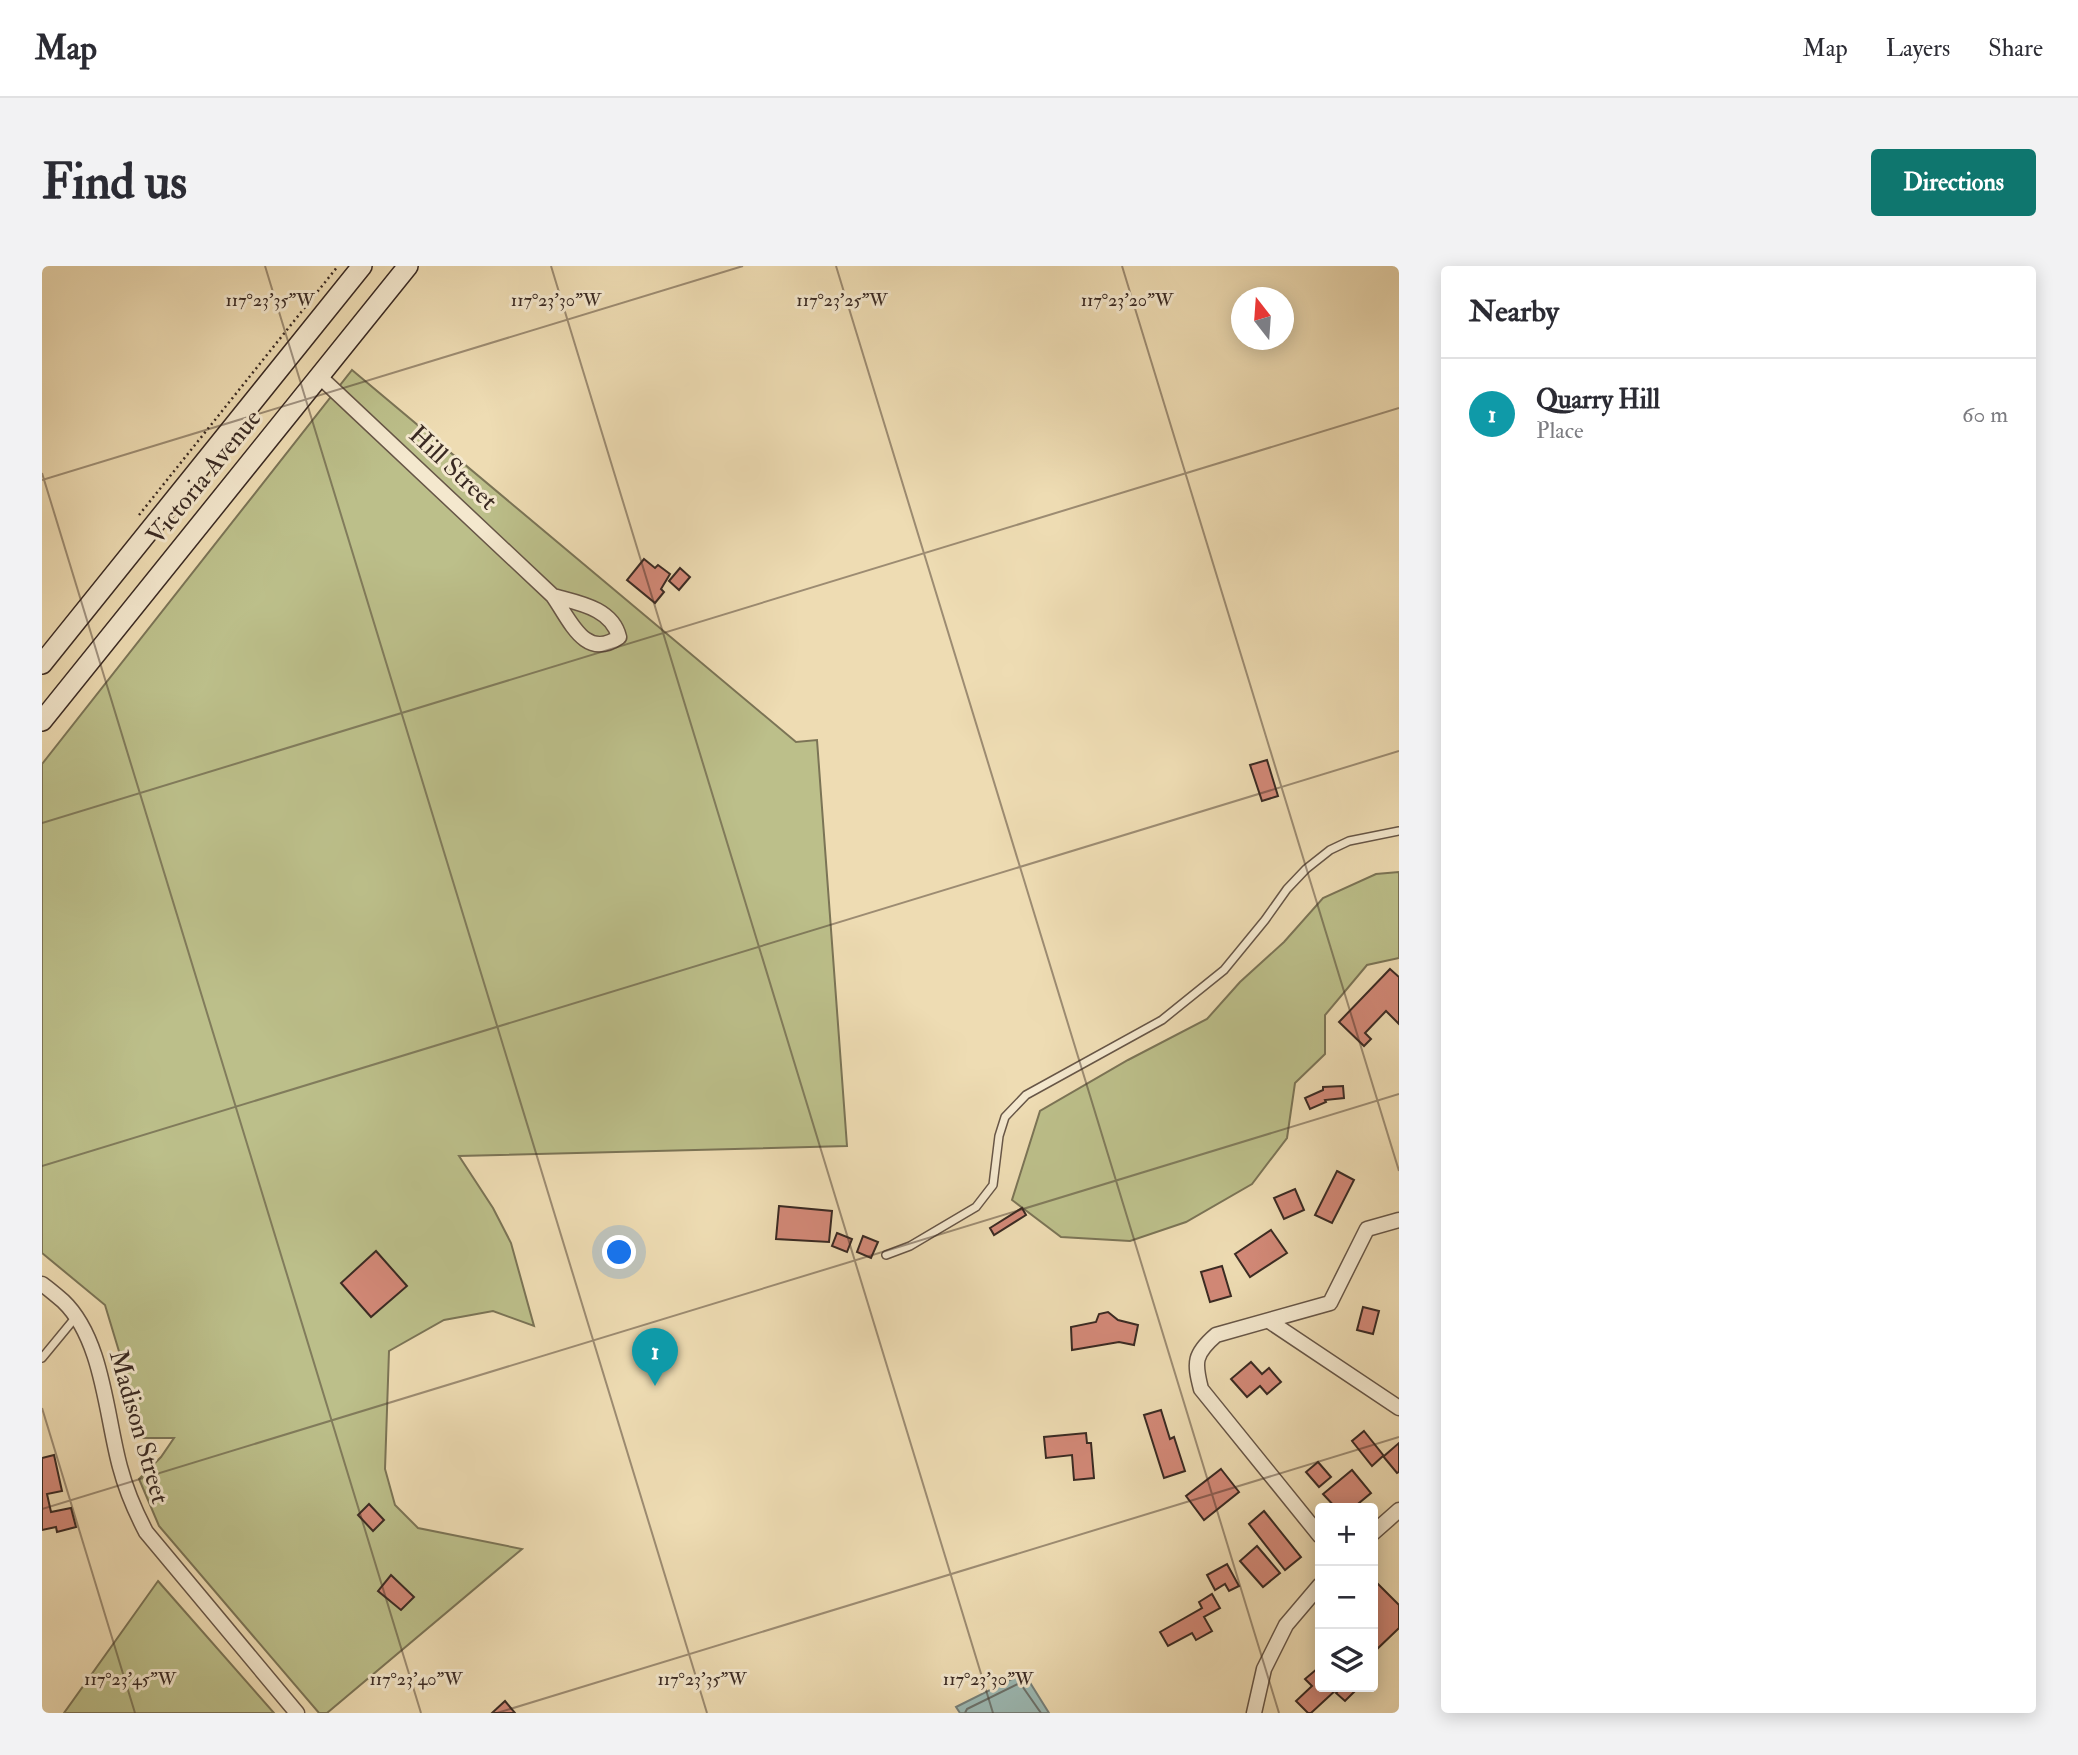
<!DOCTYPE html>
<html lang="en">
<head>
<meta charset="utf-8">
<style>
	:root { --surface:#fff; --page:#f2f2f3; --text:#2b2b33; --muted:#7c7c81; --line:#e1e1e2; --accent:#0f766e }
	body { margin:0; font-family:"IM FELL Double Pica",serif; background:var(--page); color:var(--text) }
	.controls { position:absolute; right:21px; bottom:21px; display:grid; overflow:hidden; border-radius:7px; box-shadow:0 4px 18px #0003 }
	.controls button { width:63px; height:63px; display:grid; place-items:center; padding:0; border:0; border-bottom:2px solid var(--line); background:var(--surface); color:var(--text); font:35px sans-serif }
	.compass { position:absolute; left:1189px; top:21px; width:63px; height:63px; border-radius:50%; background:var(--surface); box-shadow:0 4px 18px #0003; rotate:343deg }
	.you { position:absolute; left:578px; top:987px; width:24px; height:24px; margin:-18px; border:5px solid #fff; border-radius:50%; background:#1a73e8; box-shadow:0 0 0 10px #1a73e833 }
	.badge { display:grid; place-items:center; width:46px; height:46px; border-radius:50%; background:var(--accent); color:#fff; font-size:23px; font-weight:700 }
	.pin { position:absolute; translate:-50% -58px; filter:drop-shadow(0 2px 4px #0008) }
	.pin::after { content:''; position:absolute; top:37px; width:24px; height:21px; background:inherit; clip-path:polygon(0 0,100% 0,50% 100%) }
	.list { margin:0; padding:0; list-style:none }
	h2 { display:flex; justify-content:space-between; align-items:center; height:91px; margin:0; padding:0 28px; font-size:30px }
	h2 small { font-size:23px; font-weight:400; color:var(--muted) }
	.list li { display:grid; grid-template-columns:46px 1fr auto; gap:21px; align-items:center; box-sizing:border-box; height:112px; padding:0 28px; border-top:2px solid var(--line) }
	.list b { display:block; font-size:26px; white-space:nowrap }
	.list p { margin:0; font-size:23px; white-space:nowrap; color:var(--muted) }
	.list em { font-size:23px; font-style:normal; color:var(--muted) }
	.icon { flex:none; width:38px; height:38px; fill:none; stroke:currentColor; stroke-width:2; stroke-linecap:round; stroke-linejoin:round }
	.map { position:relative; flex:none; width:1357px; height:1447px; overflow:hidden; border-radius:7px }
	header { display:flex; align-items:center; gap:42px; box-sizing:border-box; height:98px; padding:0 35px; background:var(--surface); border-bottom:2px solid var(--line) }
	header strong { font-size:33px }
	nav { display:flex; gap:38px; margin-inline-start:auto; font-size:24px }
	.intro { display:flex; align-items:center; justify-content:space-between; box-sizing:border-box; height:168px; padding:0 42px }
	h1 { margin:0; font-size:49px }
	.button { padding:18px 32px; border-radius:7px; background:var(--accent); color:#fff; font-size:24px; font-weight:700 }
	main { display:flex; gap:42px; padding:0 42px }
	aside { flex:1; background:var(--surface); border-radius:7px; box-shadow:0 4px 18px #0003 }
	.map>svg:first-child { display:block }
	.green { fill:#bcbf8a; stroke:#7b7456; stroke-width:2 }
	.water { fill:#9cbab5; stroke:#75807b; stroke-width:2 }
	.lines { fill:none; stroke-linecap:round; stroke-linejoin:round }
	.shore { stroke:#6b726c; stroke-width:2 }
	.building { fill:#d38978; stroke:#3a2a23; stroke-width:2 }
	.lane-casing { stroke:#675647; stroke-width:10 }
	.street-casing { stroke:#675647; stroke-width:17 }
	.secondary-casing { stroke:#3a2a23; stroke-width:22 }
	.path { stroke:#3a2a23; stroke-width:2.5; stroke-dasharray:2 3.5; stroke-linecap:butt }
	.lane { stroke:#f4e8ce; stroke-width:7 }
	.street { stroke:#f4e8ce; stroke-width:14 }
	.secondary { stroke:#f4e8ce; stroke-width:19 }
	.ticks { fill:none; stroke:#3a2a23; stroke-width:2; stroke-opacity:0.45 }
	.labels { text-anchor:middle; dominant-baseline:central; stroke-width:6; stroke-linejoin:round; paint-order:stroke }
	.street-label { font-size:26px; fill:#3a2a23; stroke:#f4e8ce }
	.ticks-label { font-size:18px; text-anchor:middle; fill:#3a2a23; stroke:#f4e8ce; stroke-width:6; stroke-linejoin:round; paint-order:stroke }
</style>
</head>
<body>
<header>
<strong>Map</strong>
<nav><a>Map</a><a>Layers</a><a>Share</a></nav>
</header>
<div class="intro"><h1>Find us</h1><a class="button">Directions</a></div>
<main>
<div class="map">
<svg width="1357" height="1447" viewBox="0 0 1357 1447">
	<rect width="100%" height="100%" fill="#eedcb3"/>
	<filter id="stains"><feTurbulence type="fractalNoise" baseFrequency=".00286" numOctaves="4"/><feColorMatrix values="0 0 0 0 .2 0 0 0 0 .09 0 0 0 0 .02 0 0 0 .5 -.17"/></filter>
	<radialGradient id="worn" r=".72"><stop offset=".6" stop-color="#630" stop-opacity="0"/><stop offset="1" stop-color="#630" stop-opacity=".3"/></radialGradient>
	<!-- green -->
	<g class="green">
		<path d="M310,104L754,476L775,474L805,880L417,890L451,942L469,977L492,1060L451,1045L402,1054L347,1085L343,1203L353,1239L376,1262L480,1283L285,1447H277L117,1260L97,1213L119,1191L132,1172H95L79,1092L63,1039L0,987V498Z"/>
		<path d="M1357,606V692L1325,699L1283,749V788L1253,817L1245,872L1210,918L1144,956L1088,975L1019,971L970,934L998,845L1086,794L1165,753L1198,716L1242,676L1281,632L1334,608Z"/>
		<path d="M116,1315L232,1447H22Z"/>
	</g>
	<!-- water -->
	<path class="water" d="M982,1407L1007,1447H918L914,1441Z"/>
	<g class="lines">
		<!-- shore -->
		<path class="shore" d="M923,1447L925,1443L978,1417L999,1447"/>
	</g>
	<!-- building -->
	<g class="building">
		<path d="M602,293L613,302L616,299L628,308L619,323L622,326L613,337L585,314Z"/>
		<path d="M638,302L648,311L637,324L627,315Z"/>
		<path d="M1225,494L1236,530L1220,535L1208,499Z"/>
		<path d="M1348,703L1357,711V758L1344,745L1323,767L1329,773L1322,780L1297,756Z"/>
		<path d="M1301,820L1302,832L1283,834L1284,836L1268,843L1263,832L1281,824V821Z"/>
		<path d="M1295,905L1312,914L1290,957L1273,949Z"/>
		<path d="M1253,923L1262,944L1242,953L1232,932Z"/>
		<path d="M737,940L790,945L787,976L734,973Z"/>
		<path d="M980,942L984,949L952,969L948,962Z"/>
		<path d="M1229,964L1245,987L1208,1011L1193,988Z"/>
		<path d="M795,967L810,973L805,986L790,980Z"/>
		<path d="M821,970L836,976L829,992L815,986Z"/>
		<path d="M334,985L365,1020L329,1051L299,1017Z"/>
		<path d="M1180,1000L1189,1030L1168,1036L1159,1006Z"/>
		<path d="M1321,1041L1337,1045L1331,1068L1315,1064Z"/>
		<path d="M1066,1046L1076,1054L1096,1059L1092,1079L1077,1076L1030,1084L1029,1061L1054,1056L1057,1048Z"/>
		<path d="M1209,1096L1220,1108L1227,1102L1239,1116L1225,1128L1218,1120L1205,1131L1189,1113Z"/>
		<path d="M1119,1144L1128,1173L1132,1171L1143,1205L1122,1212L1102,1149Z"/>
		<path d="M1322,1165L1342,1190L1357,1177V1206L1355,1207L1341,1190L1330,1200L1310,1175Z"/>
		<path d="M1044,1167L1045,1177H1049L1052,1212L1032,1214L1030,1189L1004,1192L1002,1171Z"/>
		<path d="M12,1189L20,1225L5,1228L9,1246L29,1242L34,1261L15,1266L14,1261L0,1264V1192Z"/>
		<path d="M1276,1196L1289,1211L1277,1221L1264,1206Z"/>
		<path d="M1179,1203L1197,1226L1162,1254L1144,1230Z"/>
		<path d="M1310,1204L1329,1227L1311,1242H1294L1281,1228Z"/>
		<path d="M327,1238L342,1254L331,1265L316,1249Z"/>
		<path d="M1222,1245L1259,1291L1243,1304L1207,1258Z"/>
		<path d="M1215,1280L1238,1307L1221,1321L1198,1295Z"/>
		<path d="M1185,1298L1197,1320L1187,1325L1183,1318L1173,1324L1165,1309Z"/>
		<path d="M349,1309L372,1331L359,1344L336,1325Z"/>
		<path d="M1331,1313L1357,1339V1362L1333,1385L1331,1383V1342L1333,1340L1331,1338Z"/>
		<path d="M1170,1328L1178,1342L1162,1351L1170,1365L1154,1374L1150,1367L1126,1380L1118,1366L1160,1342L1157,1336Z"/>
		<path d="M1276,1402L1278,1404V1421L1295,1423L1269,1447H1266L1254,1435L1270,1420L1263,1413Z"/>
		<path d="M1300,1421H1310L1314,1424L1303,1435L1294,1427Z"/>
		<path d="M463,1435L473,1447H450Z"/>
	</g>
	<g class="lines">
		<defs>
			<g id="lane">
				<path d="M844,989L868,980L934,941L951,919L957,870L963,851L984,829L1120,754L1182,704L1223,654L1245,623L1264,603L1288,584L1307,575L1357,565"/>
				<path d="M0,1092L33,1052"/>
			</g>
			<g id="street">
				<path d="M277,110L511,330C528,354 543,395 577,371C570,342 536,337 511,330"/>
				<path d="M0,1018C7,1023 14,1029 21,1035C61,1073 64,1150 78,1201C84,1224 93,1245 104,1266L255,1447"/>
				<path d="M1227,1055L1357,1142"/>
				<path d="M1331,1267L1357,1244"/>
				<path d="M1278,1270L1159,1123C1152,1096 1152,1088 1174,1069L1288,1037L1325,963L1357,954"/>
				<path d="M1212,1447L1222,1403L1244,1359L1278,1319"/>
			</g>
			<g id="secondary">
				<path d="M0,398L320,0"/>
				<path d="M0,455L366,0"/>
			</g>
		</defs>
		<!-- lane casing -->
		<use href="#lane" class="lane-casing"/>
		<!-- street casing -->
		<use href="#street" class="street-casing"/>
		<!-- secondary casing -->
		<use href="#secondary" class="secondary-casing"/>
		<!-- path -->
		<path class="path" d="M97,249L296,0"/>
		<!-- lane -->
		<use href="#lane" class="lane"/>
		<!-- street -->
		<use href="#street" class="street"/>
		<!-- secondary -->
		<use href="#secondary" class="secondary"/>
	</g>
	<!-- ticks -->
	<path class="ticks" d="M223,0L665,1447M509,0L951,1447M794,0L1237,1447M1080,0L1357,905M0,207L379,1447M0,214L701,0M0,557L1357,142M0,900L1357,485M0,1142L93,1447M0,1243L1357,828M455,1447L1357,1171"/>
	<g class="labels">
		<!-- street labels -->
		<g class="street-label">
			<text transform="translate(411 202) rotate(43)">Hill Street</text>
			<text transform="translate(162 211) rotate(-51)">Victoria Avenue</text>
			<text transform="translate(97 1161) rotate(74)">Madison Street</text>
		</g>
	</g>
	<g class="ticks-label">
		<text x="514" y="40">117°23'30"W</text>
		<text x="1085" y="40">117°23'20"W</text>
		<text x="228" y="40">117°23'35"W</text>
		<text x="800" y="40">117°23'25"W</text>
		<text x="88" y="1419">117°23'45"W</text>
		<text x="374" y="1419">117°23'40"W</text>
		<text x="660" y="1419">117°23'35"W</text>
		<text x="946" y="1419">117°23'30"W</text>
	</g>
	<rect width="100%" height="100%" filter="url(#stains)"/>
	<rect width="100%" height="100%" fill="url(#worn)"/>
</svg>
<div class="controls">
<button>+</button>
<button>−</button>
<button><svg class="icon" aria-label="layers" viewBox="0 0 24 24"><path d="M12 4l9 5-9 5-9-5zM3 14l9 5 9-5"/></svg></button>
</div>
<svg class="compass" viewBox="-18 -18 36 36"><path d="M0-13l5 13h-10z" fill="#e53935"/><path d="M0 13l5-13h-10z" fill="#7c7c81"/></svg>
<div class="you"></div>
<div class="pin badge" style="left:613px;top:1120px;background:#0f9aa8">1</div>
</div>
<aside>
<h2>Nearby<small></small></h2>
<ul class="list">
<li><span class="badge" style="background:#0f9aa8">1</span><div><b>Quarry Hill</b><p>Place</p></div><em>60 m</em></li>
</ul>
</aside>
</main>
</body>
</html>
